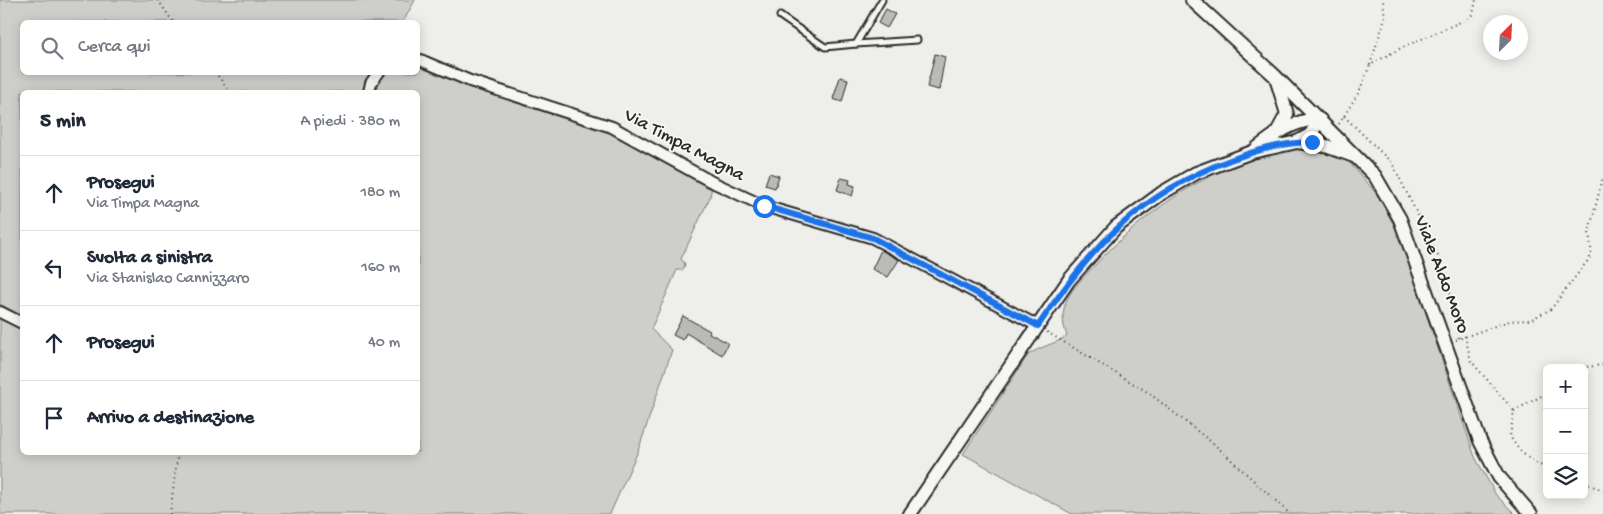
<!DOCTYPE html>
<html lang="it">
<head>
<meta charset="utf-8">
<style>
	:root { --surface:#fff; --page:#f2f2f3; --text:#1f2937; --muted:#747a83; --line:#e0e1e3 }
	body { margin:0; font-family:"Gochi Hand",sans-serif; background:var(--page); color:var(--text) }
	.controls { position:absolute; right:15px; bottom:15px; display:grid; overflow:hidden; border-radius:8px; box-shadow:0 2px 12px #0003 }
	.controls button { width:45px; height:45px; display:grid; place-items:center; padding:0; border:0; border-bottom:1px solid var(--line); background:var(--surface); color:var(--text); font:25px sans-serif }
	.compass { position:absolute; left:1483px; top:15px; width:45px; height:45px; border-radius:50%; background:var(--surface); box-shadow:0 2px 12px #0003; rotate:24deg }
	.stop { position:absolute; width:15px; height:15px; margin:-11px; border:4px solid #1a73e8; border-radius:50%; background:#fff }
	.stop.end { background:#1a73e8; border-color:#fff; box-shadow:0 1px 5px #0008 }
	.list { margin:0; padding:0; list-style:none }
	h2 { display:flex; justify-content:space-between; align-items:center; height:65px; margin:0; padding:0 20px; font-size:21px }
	h2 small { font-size:16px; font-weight:400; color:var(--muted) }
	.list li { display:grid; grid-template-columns:32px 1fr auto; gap:15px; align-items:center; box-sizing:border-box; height:75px; padding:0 20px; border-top:1px solid var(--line) }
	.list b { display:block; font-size:19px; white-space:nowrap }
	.list p { margin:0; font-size:16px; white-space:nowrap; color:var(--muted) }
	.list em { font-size:16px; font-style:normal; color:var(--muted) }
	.icon { flex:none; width:28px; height:28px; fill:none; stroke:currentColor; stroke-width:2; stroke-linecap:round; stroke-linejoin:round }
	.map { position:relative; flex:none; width:1603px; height:514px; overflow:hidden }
	.search { position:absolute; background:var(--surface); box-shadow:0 2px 12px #0003; left:20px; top:20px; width:400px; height:55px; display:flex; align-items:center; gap:12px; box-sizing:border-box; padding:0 18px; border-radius:8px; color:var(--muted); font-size:19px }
	.panel { position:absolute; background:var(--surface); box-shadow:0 2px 12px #0003; left:20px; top:90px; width:400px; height:365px; border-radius:8px }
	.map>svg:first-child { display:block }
	.green { fill:#cececa; stroke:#7c7c7a }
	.building { fill:#babab7; stroke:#2b2b2b }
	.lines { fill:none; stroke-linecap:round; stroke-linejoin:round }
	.service-casing { stroke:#2b2b2b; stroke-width:9 }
	.minor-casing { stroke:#2b2b2b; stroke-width:14 }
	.tertiary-casing { stroke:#2b2b2b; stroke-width:16 }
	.path { stroke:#2b2b2b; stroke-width:2; stroke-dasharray:1 4; stroke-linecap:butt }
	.service { stroke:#f6f6f2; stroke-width:5 }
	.minor { stroke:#f6f6f2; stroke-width:10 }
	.tertiary { stroke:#f6f6f2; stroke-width:12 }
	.route { stroke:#1a73e8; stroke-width:6 }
	.labels { text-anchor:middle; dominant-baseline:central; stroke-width:4; stroke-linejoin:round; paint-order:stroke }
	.street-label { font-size:19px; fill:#2b2b2b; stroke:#f6f6f2 }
</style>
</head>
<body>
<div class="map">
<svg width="1603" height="514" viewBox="0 0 1603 514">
	<rect width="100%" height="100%" fill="#eeeeea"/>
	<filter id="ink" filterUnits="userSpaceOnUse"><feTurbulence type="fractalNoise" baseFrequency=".02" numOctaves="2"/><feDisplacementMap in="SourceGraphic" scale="10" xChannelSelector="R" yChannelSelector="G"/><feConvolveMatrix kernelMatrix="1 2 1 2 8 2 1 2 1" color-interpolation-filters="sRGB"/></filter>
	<g filter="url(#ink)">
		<!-- green -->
		<g class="green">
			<path d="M0,0H415L403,22H22V72L375,73L365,92H22V316L0,304Z"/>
			<path d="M418,62L611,130L712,186L710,197L681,259L685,264L683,270H677L651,329L672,350L638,451L610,514H0V316L22,330V452H418V92H373L376,83L383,72H418Z"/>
			<path d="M1306,148L1321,150L1349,162L1376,193L1399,234L1475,457L1496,495L1515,514H1072L963,454L1028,355C1041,346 1053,345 1067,336C1054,302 1076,285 1098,262C1153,204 1225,155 1306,148Z"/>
		</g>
		<!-- building -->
		<g class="building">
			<path d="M886,9L895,14L887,28L878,23Z"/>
			<path d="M935,54L945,57L939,90L927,87Z"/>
			<path d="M840,77L848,79L842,102L833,99Z"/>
			<path d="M769,173L779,176L775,188L765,185Z"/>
			<path d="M841,178L850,180L849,184L855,186L852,196L837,190Z"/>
			<path d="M881,250L899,260L888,277L872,269Z"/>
			<path d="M683,316L710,331L709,333L728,343L722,355L686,333L683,340L673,335Z"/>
		</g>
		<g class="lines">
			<defs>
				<g id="service">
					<path d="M780,16L825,47L856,44L882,0"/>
					<path d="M856,44L917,40"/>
				</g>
				<g id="minor">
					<path d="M418,59L470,81L612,127L710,181L764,206L873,238L1038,326"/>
					<path d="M369,92L371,83L379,72"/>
					<path d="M0,312L22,323"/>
				</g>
				<g id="tertiary">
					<path d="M1192,0L1275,76L1375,176L1400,219L1480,441L1499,477L1531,514"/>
					<path d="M1276,134L1287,114L1277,81"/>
					<path d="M1297,142L1326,146L1354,156"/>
					<path d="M1256,149C1273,136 1297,117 1320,120"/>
					<path d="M910,514L1069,280L1116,227L1162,193L1196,173L1252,152L1297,142L1310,135L1320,120"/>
				</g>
			</defs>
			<!-- service casing -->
			<use href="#service" class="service-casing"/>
			<!-- minor casing -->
			<use href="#minor" class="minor-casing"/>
			<!-- tertiary casing -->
			<use href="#tertiary" class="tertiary-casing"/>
			<!-- path -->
			<g class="path">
				<path d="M158,0L173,22"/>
				<path d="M1370,65L1385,18L1383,0"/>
				<path d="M215,72L230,92"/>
				<path d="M1344,116L1392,163L1446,272L1459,339"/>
				<path d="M1339,124L1359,92L1370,65L1401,48L1465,20L1473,14L1476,0"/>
				<path d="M1047,332L1149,393L1215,445L1290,514"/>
				<path d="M1465,336L1471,361L1514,411L1510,436C1519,452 1529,461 1547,468"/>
				<path d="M1456,340L1509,321L1530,320L1551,309L1592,255L1589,232L1603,177"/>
				<path d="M1577,368L1603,365"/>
				<path d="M1514,411L1547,393"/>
				<path d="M1584,483L1603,490"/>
				<path d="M170,514L178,452"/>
			</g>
			<!-- service -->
			<use href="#service" class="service"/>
			<!-- minor -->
			<use href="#minor" class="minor"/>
			<!-- tertiary -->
			<use href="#tertiary" class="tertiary"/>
		</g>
	</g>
	<g class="lines" filter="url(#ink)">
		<!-- route -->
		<path class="route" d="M764,206L873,238L1038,326C1091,247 1139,194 1230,160C1257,150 1284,142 1312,142"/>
	</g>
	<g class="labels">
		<!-- street labels -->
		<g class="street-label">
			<text transform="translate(684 146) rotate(28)">Via Timpa Magna</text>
			<text transform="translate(1441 275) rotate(69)">Viale Aldo Moro</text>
		</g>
	</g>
</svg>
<div class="controls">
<button>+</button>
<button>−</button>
<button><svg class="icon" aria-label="layers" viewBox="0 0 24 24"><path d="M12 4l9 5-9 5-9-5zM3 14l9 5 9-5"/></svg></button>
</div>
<svg class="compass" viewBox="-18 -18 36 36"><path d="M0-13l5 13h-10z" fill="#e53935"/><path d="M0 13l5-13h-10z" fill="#747a83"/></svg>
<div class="stop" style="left:764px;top:206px"></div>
<div class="stop end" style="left:1312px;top:142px"></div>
<div class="search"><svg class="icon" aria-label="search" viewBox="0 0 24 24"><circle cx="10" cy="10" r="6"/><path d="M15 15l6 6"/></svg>Cerca qui</div>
<section class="panel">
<h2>5 min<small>A piedi · 380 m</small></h2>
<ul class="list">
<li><svg class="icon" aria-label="ahead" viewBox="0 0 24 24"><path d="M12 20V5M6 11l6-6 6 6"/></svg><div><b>Prosegui</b><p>Via Timpa Magna</p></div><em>180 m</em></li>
<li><svg class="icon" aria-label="left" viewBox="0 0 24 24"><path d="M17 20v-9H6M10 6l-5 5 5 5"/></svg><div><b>Svolta a sinistra</b><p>Via Stanislao Cannizzaro</p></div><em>160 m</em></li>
<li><svg class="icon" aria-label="ahead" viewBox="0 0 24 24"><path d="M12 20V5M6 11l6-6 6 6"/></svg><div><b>Prosegui</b></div><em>40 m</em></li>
<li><svg class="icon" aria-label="arrive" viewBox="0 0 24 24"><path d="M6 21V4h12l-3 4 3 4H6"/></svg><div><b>Arrivo a destinazione</b></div></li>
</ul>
</section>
</div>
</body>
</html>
